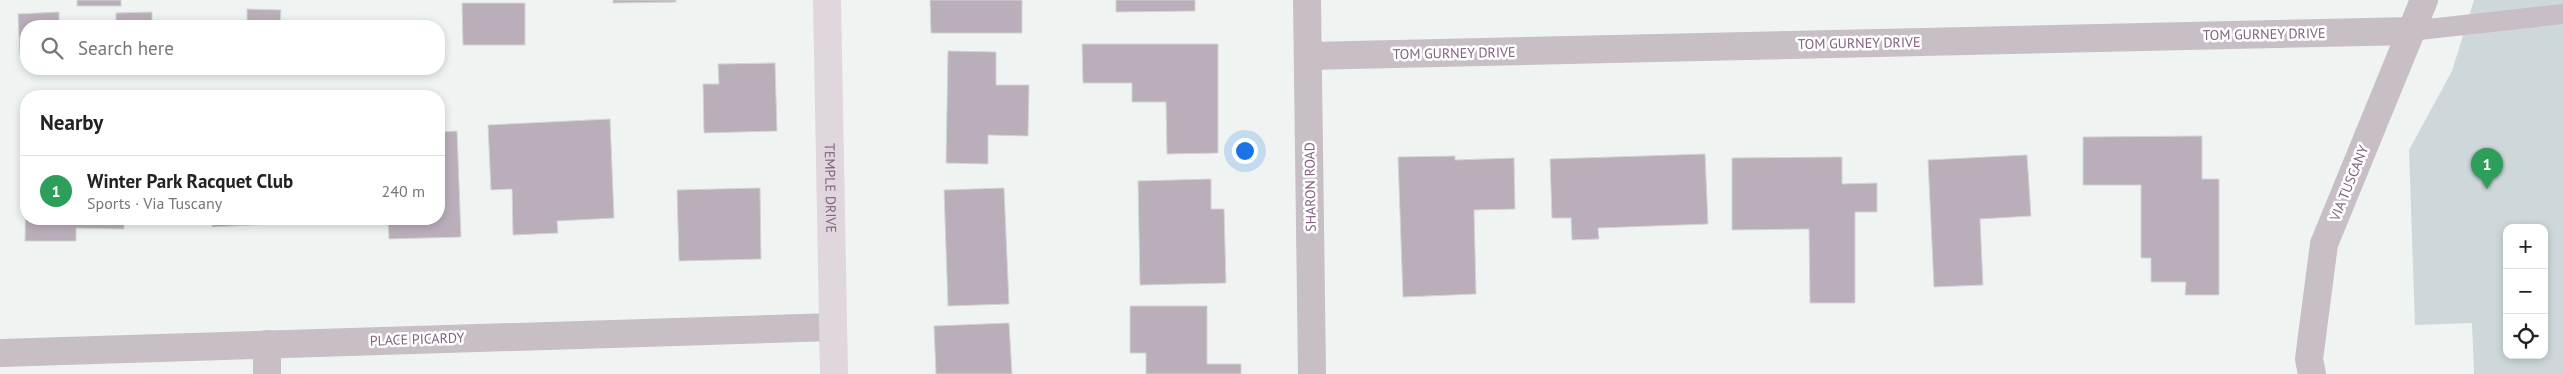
<!DOCTYPE html>
<html lang="en">
<head>
<meta charset="utf-8">
<style>
	:root { --surface:#fff; --page:#f6f6f6; --text:#222; --muted:#767676; --line:#e0e0e0; --accent:#d93025 }
	body { margin:0; font-family:"PT Sans",sans-serif; background:var(--page); color:var(--text) }
	.controls { position:absolute; right:15px; bottom:15px; display:grid; overflow:hidden; border-radius:10px; box-shadow:0 2px 8px #0003 }
	.controls button { width:45px; height:45px; display:grid; place-items:center; padding:0; border:0; border-bottom:1px solid var(--line); background:var(--surface); color:var(--text); font:25px sans-serif }
	.you { position:absolute; left:1244px; top:150px; width:18px; height:18px; margin:-12px; border:4px solid #fff; border-radius:50%; background:#1a73e8; box-shadow:0 0 0 8px #1a73e833 }
	.badge { display:grid; place-items:center; width:32px; height:32px; border-radius:50%; background:var(--accent); color:#fff; font-size:16px; font-weight:700 }
	.pin { position:absolute; translate:-50% -41px; filter:drop-shadow(0 1px 2px #0008) }
	.pin::after { content:''; position:absolute; top:26px; width:18px; height:15px; background:inherit; clip-path:polygon(0 0,100% 0,50% 100%) }
	.list { margin:0; padding:0; list-style:none }
	h2 { display:flex; justify-content:space-between; align-items:center; height:65px; margin:0; padding:0 20px; font-size:21px }
	h2 small { font-size:16px; font-weight:400; color:var(--muted) }
	.list li { display:grid; grid-template-columns:32px 1fr auto; gap:15px; align-items:center; box-sizing:border-box; height:70px; padding:0 20px; border-top:1px solid var(--line) }
	.list b { display:block; font-size:19px; white-space:nowrap }
	.list p { margin:0; font-size:16px; white-space:nowrap; color:var(--muted) }
	.list em { font-size:16px; font-style:normal; color:var(--muted) }
	.icon { flex:none; width:28px; height:28px; fill:none; stroke:currentColor; stroke-width:2; stroke-linecap:round; stroke-linejoin:round }
	.map { position:relative; flex:none; width:2563px; height:374px; overflow:hidden }
	.search { position:absolute; background:var(--surface); box-shadow:0 2px 8px #0003; left:20px; top:20px; width:425px; height:55px; display:flex; align-items:center; gap:12px; box-sizing:border-box; padding:0 18px; border-radius:20px; color:var(--muted); font-size:19px }
	.panel { position:absolute; background:var(--surface); box-shadow:0 2px 8px #0003; left:20px; top:90px; width:425px; height:135px; border-radius:20px }
	.map>svg:first-child { display:block }
	.green { fill:#ced7d9; fill-rule:evenodd }
	.building { fill:#baaebb; stroke:#d2d5d4 }
	.lines { fill:none; stroke-linecap:round; stroke-linejoin:round }
	.lane { stroke:#c7bec6; stroke-width:20 }
	.street { stroke:#c7bec6; stroke-width:28 }
	.secondary { stroke:#dfd6de; stroke-width:28 }
	.labels { text-anchor:middle; dominant-baseline:central; stroke-width:5; stroke-linejoin:round; paint-order:stroke }
	.street-label { font-size:14px; fill:#836181; stroke:#fff }
</style>
</head>
<body>
<div class="map">
<svg width="2563" height="374" viewBox="0 0 2563 374">
	<rect width="100%" height="100%" fill="#eff4f2"/>
	<!-- green -->
	<path class="green" d="M2474,0H2563V374H2474L2472,323L2415,325L2409,150L2452,71ZM2507,228H2544V355H2507Z"/>
	<!-- building -->
	<g class="building">
		<rect x="77" y="0" width="44" height="6"/>
		<path d="M613,0H676V2L613,3Z"/>
		<path d="M930,0H1022V33H931Z"/>
		<path d="M1116,0H1195V11L1116,12Z"/>
		<path d="M462,3H525V45H463Z"/>
		<path d="M247,9L281,10L280,26H247Z"/>
		<path d="M59,12V26H26V55H20L18,14Z"/>
		<path d="M152,12V26H116V13Z"/>
		<path d="M1082,44H1218V153L1167,154L1166,102H1132V83H1083Z"/>
		<path d="M948,51L996,52V85H1029L1028,136L988,135V164L946,163Z"/>
		<path d="M775,63L777,131L704,133L703,84H719L718,64Z"/>
		<path d="M610,119L614,218L557,221L558,233L513,235L512,189L491,190L488,125Z"/>
		<path d="M457,131L461,237L389,239L388,219H439V132Z"/>
		<path d="M2202,136V179H2219V295H2185L2186,282H2151V258H2141V185H2083V137Z"/>
		<path d="M1705,154L1708,224L1598,228L1599,239L1572,240L1571,218H1552L1550,159Z"/>
		<path d="M2027,155L2031,216L1980,219L1983,285L1934,287L1928,160Z"/>
		<path d="M1455,156V160L1514,158L1515,209L1474,210L1476,294L1403,297L1398,157Z"/>
		<path d="M1842,157V184L1877,183V212H1855V303H1810L1809,229L1732,230V158Z"/>
		<path d="M26,178V219H124V229L76,228V241H25Z"/>
		<path d="M1211,179V209H1224L1226,283L1140,285L1138,181Z"/>
		<path d="M760,188L761,259L679,261L677,190Z"/>
		<path d="M1004,188L1009,304L948,306L944,190Z"/>
		<path d="M212,219H271V224L212,227Z"/>
		<path d="M1130,306H1207V364H1241V374H1146V353H1130Z"/>
		<path d="M1009,323L1012,374H936L934,326Z"/>
	</g>
	<g class="lines">
		<!-- lane -->
		<path class="lane" d="M2410,31L2563,14"/>
		<!-- street -->
		<g class="street">
			<path d="M1307,0L1312,374"/>
			<path d="M1309,56L2410,31"/>
			<path d="M267,344V374"/>
			<path d="M0,353L833,327"/>
			<path d="M2312,374L2309,359L2324,244L2424,0"/>
		</g>
		<!-- secondary -->
		<path class="secondary" id="s1" d="M827,0L834,374"/>
	</g>
	<g class="labels">
		<!-- street labels -->
		<g class="street-label">
			<text transform="translate(2264 34) rotate(-1)">TOM GURNEY DRIVE</text>
			<text transform="translate(1859 43) rotate(-1)">TOM GURNEY DRIVE</text>
			<text transform="translate(1454 53) rotate(-1)">TOM GURNEY DRIVE</text>
			<text transform="translate(2349 183) rotate(-68)">VIA TUSCANY</text>
			<text stroke="none"><textPath href="#s1" startOffset="188">TEMPLE DRIVE</textPath></text>
			<text transform="translate(1310 187) rotate(-91)">SHARON ROAD</text>
			<text transform="translate(417 339) rotate(-2)">PLACE PICARDY</text>
		</g>
	</g>
</svg>
<div class="controls">
<button>+</button>
<button>−</button>
<button><svg class="icon" aria-label="locate" viewBox="0 0 24 24"><circle cx="12" cy="12" r="6"/><path d="M12 2v4M12 18v4M2 12h4M18 12h4"/></svg></button>
</div>
<div class="you"></div>
<div class="pin badge" style="left:2487px;top:189px;background:#2e9e5b">1</div>
<div class="search"><svg class="icon" aria-label="search" viewBox="0 0 24 24"><circle cx="10" cy="10" r="6"/><path d="M15 15l6 6"/></svg>Search here</div>
<section class="panel">
<h2>Nearby<small></small></h2>
<ul class="list">
<li><span class="badge" style="background:#2e9e5b">1</span><div><b>Winter Park Racquet Club</b><p>Sports · Via Tuscany</p></div><em>240 m</em></li>
</ul>
</section>
</div>
</body>
</html>
